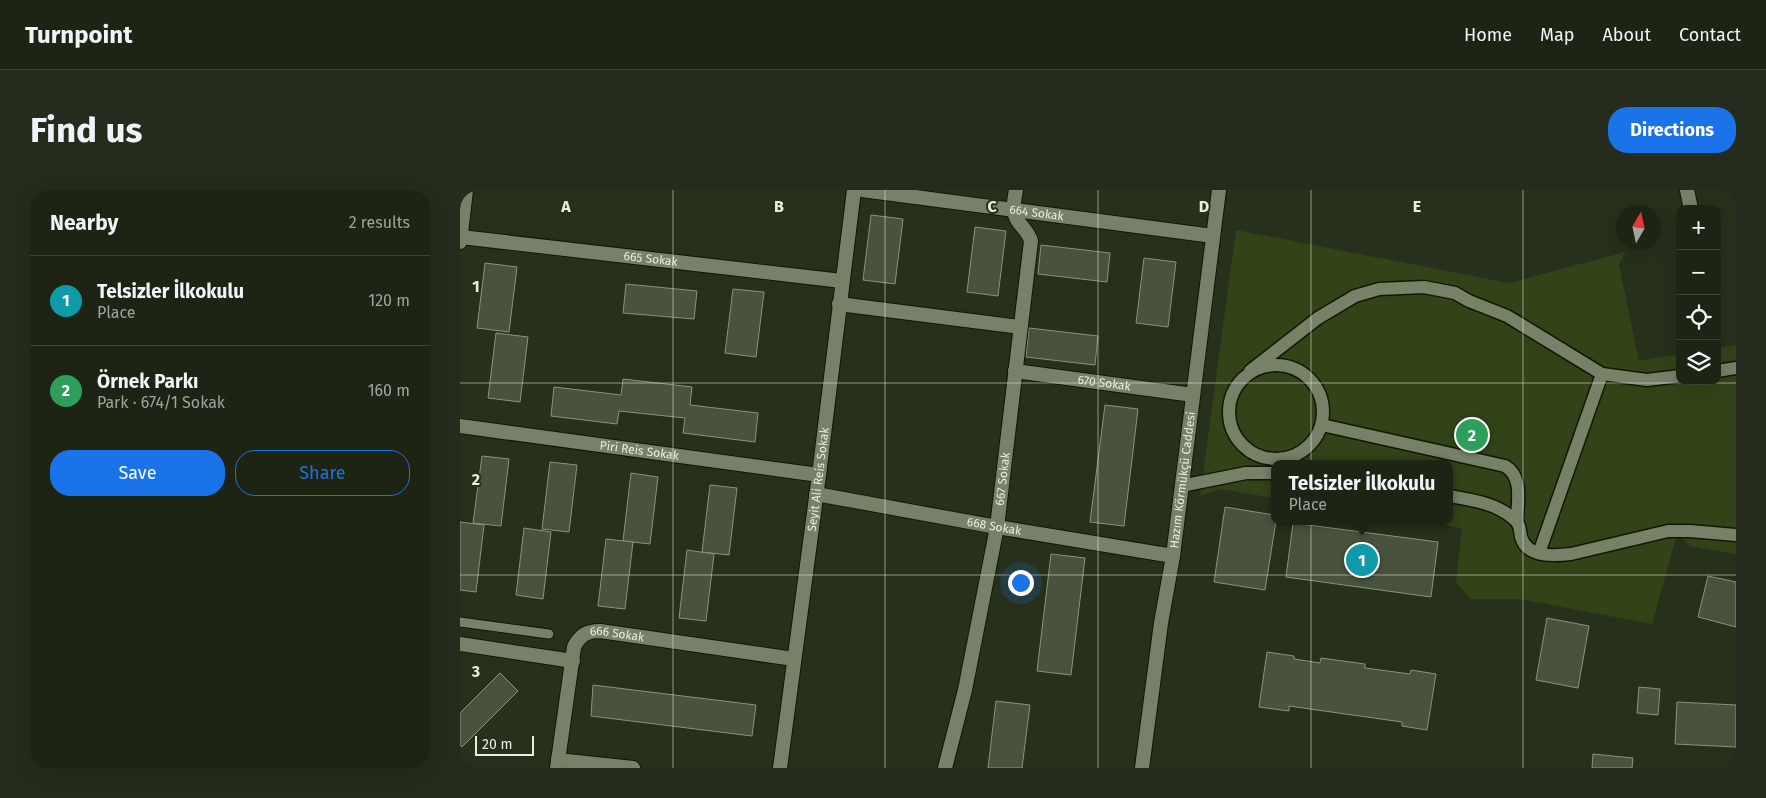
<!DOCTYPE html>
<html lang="en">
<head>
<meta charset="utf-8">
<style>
	:root { --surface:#1d2414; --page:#252c1d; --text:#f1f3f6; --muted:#a0a4a0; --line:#3b4134; --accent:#1a73e8 }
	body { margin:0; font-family:"Fira Sans",sans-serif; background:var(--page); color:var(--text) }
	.controls { position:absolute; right:15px; top:15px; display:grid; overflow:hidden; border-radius:10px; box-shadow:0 5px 20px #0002 }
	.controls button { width:45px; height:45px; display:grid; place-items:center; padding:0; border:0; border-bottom:1px solid var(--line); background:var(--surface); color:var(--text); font:25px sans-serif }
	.compass { position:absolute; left:1156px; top:15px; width:45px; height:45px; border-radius:50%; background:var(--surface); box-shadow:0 5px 20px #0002; rotate:9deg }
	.scale { position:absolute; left:15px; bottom:12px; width:59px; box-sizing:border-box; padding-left:5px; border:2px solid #e7ede0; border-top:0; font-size:14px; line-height:18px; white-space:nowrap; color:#e7ede0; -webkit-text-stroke:4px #27301b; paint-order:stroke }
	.you { position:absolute; left:560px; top:392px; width:18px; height:18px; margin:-12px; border:4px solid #fff; border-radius:50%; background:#1a73e8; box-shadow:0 0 0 8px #1a73e833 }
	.badge { display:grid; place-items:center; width:32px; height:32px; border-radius:50%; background:var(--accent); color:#fff; font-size:16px; font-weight:700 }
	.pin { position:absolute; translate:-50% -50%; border:2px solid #fff; box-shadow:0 1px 5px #0006 }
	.popup { position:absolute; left:811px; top:270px; width:182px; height:65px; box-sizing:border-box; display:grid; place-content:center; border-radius:10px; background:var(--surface); filter:drop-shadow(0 1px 4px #0005); font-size:16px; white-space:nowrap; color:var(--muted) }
	.popup b { font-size:19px; color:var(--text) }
	.popup::after { content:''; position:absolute; left:50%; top:100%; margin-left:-10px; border:10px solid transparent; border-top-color:var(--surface) }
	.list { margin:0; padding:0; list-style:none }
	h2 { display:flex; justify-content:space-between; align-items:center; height:65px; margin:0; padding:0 20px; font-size:21px }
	h2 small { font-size:16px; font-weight:400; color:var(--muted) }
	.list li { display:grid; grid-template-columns:32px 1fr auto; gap:15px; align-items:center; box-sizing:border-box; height:90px; padding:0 20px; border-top:1px solid var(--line) }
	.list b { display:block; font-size:19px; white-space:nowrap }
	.list p { margin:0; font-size:16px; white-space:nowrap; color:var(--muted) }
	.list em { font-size:16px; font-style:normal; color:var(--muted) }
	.actions { display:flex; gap:10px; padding:15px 20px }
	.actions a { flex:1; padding:11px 0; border:1px solid var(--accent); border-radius:20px; text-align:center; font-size:18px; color:var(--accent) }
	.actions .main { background:var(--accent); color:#fff }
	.icon { flex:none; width:28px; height:28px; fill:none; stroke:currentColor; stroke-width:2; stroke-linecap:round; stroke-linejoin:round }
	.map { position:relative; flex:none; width:1276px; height:578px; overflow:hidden; border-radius:20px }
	header { display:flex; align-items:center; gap:30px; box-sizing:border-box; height:70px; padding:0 25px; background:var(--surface); border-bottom:1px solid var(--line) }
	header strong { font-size:24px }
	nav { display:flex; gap:28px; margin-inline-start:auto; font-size:18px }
	.intro { display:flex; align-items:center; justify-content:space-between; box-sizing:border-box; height:120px; padding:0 30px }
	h1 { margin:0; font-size:35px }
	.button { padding:12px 22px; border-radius:20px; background:var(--accent); color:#fff; font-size:18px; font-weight:700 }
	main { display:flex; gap:30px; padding:0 30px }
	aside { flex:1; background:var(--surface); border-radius:20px; box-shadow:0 5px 20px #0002 }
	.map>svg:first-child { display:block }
	.green { fill:#324318 }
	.building { fill:#48523c; stroke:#88947b }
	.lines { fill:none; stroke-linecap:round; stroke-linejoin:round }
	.service-casing { stroke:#101805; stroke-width:11 }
	.pedestrian-casing { stroke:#101805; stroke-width:15 }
	.minor-casing { stroke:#101805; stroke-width:16 }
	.tertiary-casing { stroke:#101805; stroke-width:16 }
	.service { stroke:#768168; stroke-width:9 }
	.pedestrian { stroke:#768168; stroke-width:12 }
	.minor { stroke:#768168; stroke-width:14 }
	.tertiary { stroke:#768168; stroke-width:14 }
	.grid { fill:none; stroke:#e7ede0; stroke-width:1; stroke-opacity:0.55 }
	.labels { text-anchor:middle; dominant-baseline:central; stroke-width:4; stroke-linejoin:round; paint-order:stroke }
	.street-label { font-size:12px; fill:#e7ede0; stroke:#27301b }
	.grid-label { font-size:16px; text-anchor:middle; font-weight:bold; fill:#e7ede0; stroke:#27301b; stroke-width:4; stroke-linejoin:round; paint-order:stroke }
</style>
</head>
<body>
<header>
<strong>Turnpoint</strong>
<nav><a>Home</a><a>Map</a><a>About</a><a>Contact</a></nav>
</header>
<div class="intro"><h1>Find us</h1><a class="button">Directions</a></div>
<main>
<aside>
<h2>Nearby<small>2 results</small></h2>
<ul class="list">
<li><span class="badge" style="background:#0f9aa8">1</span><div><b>Telsizler İlkokulu</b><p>Place</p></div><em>120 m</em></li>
<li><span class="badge" style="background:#2e9e5b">2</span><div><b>Örnek Parkı</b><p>Park · 674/1 Sokak</p></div><em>160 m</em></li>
</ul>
<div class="actions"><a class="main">Save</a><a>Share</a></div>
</aside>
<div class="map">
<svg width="1276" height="578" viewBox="0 0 1276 578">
	<rect width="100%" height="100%" fill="#27301b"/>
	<!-- green -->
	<path class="green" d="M776,40L1049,93L1165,62L1159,75L1179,171L1220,164V191H1257V158L1276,155V364L1230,356L1217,344L1192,434L1060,409H1010L996,392L1002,338L962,331H990V274H814V308L761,299L740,306Z"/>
	<!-- building -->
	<g class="building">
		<path d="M411,25L443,29L435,94L403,90Z"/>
		<path d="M515,37L546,41L538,106L507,102Z"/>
		<path d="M581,55L650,63L647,92L578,84Z"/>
		<path d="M684,68L716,72L708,137L676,133Z"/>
		<path d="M25,73L57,77L49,142L17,138Z"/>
		<path d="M166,94L237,101L234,129L163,123Z"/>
		<path d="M273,99L304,102L296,167L265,163Z"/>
		<path d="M569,138L638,146L635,175L566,167Z"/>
		<path d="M36,143L68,147L60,212L28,208Z"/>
		<path d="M163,189L232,197L230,215L298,223L295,252L223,243L225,228L159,221L157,234L91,226L94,197L161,205Z"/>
		<path d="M645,215L678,219L664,336L630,332Z"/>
		<path d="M22,266L49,269L41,336L13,333Z"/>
		<path d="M90,272L117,275L109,342L82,339Z"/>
		<path d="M171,283L198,287L190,354L163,351Z"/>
		<path d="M250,295L277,298L269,365L242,362Z"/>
		<path d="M765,317L814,325V331H816L805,400L754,392Z"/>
		<path d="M0,332L24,335L16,402L0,400Z"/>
		<path d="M833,333L978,352L971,407L826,387Z"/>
		<path d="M64,338L91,342L83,409L56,405Z"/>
		<path d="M146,349L173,352L165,419L138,416Z"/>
		<path d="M227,360L254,364L246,431L219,428Z"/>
		<path d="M591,364L625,368L611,485L577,481Z"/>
		<path d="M1248,386L1276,392V437L1238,427Z"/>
		<path d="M1087,428L1129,436L1118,498L1076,490Z"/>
		<path d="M807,462L834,466V469L860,473L861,468L905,474V478L950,484L951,480L976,484L967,540L942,536V532L829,516V521L799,517Z"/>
		<path d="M40,483L58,501L2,557L0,555V523Z"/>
		<path d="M133,495L296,515L292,546L131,526Z"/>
		<path d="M1179,497L1200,499L1198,525L1177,523Z"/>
		<path d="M536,511L570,515L562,578H528Z"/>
		<path d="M1217,512L1276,515V557L1215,554Z"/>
		<path d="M1133,564L1173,568L1172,578H1132Z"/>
	</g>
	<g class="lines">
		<defs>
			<path id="service" d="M0,432L89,444"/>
			<g id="pedestrian">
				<circle cx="816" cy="222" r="47"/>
				<path d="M790,181L858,128L895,106L919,99L964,97L995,103L1009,111L1047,126L1142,184L1187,190L1220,186"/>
				<path d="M1257,181L1276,178"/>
				<path d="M862,235L1045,276C1064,287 1057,313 1057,332"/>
				<path d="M721,296L786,283H814"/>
				<path d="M990,306C1012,310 1036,313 1054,329C1060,334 1060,340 1061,347C1067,368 1094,366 1111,364L1208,341H1230L1276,345"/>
				<path d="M1079,363L1142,184"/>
			</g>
			<g id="minor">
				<path id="s1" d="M402,0L753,46"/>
				<path d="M1227,0L1231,19"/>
				<path id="s2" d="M1,47L382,91"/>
				<path d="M379,114L560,137"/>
				<path id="s3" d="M555,181L733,205"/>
				<path id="s4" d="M0,236L359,285"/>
				<path id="s5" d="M356,304L537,337L713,366"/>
				<path d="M0,454L113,471"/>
				<path d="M98,570L173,578"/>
				<path id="s6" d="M97,578L114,457C120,445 127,441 140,441L334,469"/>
				<path id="s7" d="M320,578L359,285L394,0"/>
				<path id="s8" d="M485,578L505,500L537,337L571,51C568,39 554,32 554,20C553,14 555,6 556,0"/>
				<path id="s9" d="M682,578L701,433L713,366L759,0"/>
			</g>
			<path id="tertiary" d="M0,52L6,0"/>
		</defs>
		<!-- service casing -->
		<use href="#service" class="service-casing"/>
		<!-- pedestrian casing -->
		<use href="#pedestrian" class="pedestrian-casing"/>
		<!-- minor casing -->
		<use href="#minor" class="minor-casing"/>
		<!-- tertiary casing -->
		<use href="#tertiary" class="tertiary-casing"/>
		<!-- service -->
		<use href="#service" class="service"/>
		<!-- pedestrian -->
		<use href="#pedestrian" class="pedestrian"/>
		<!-- minor -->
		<use href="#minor" class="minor"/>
		<!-- tertiary -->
		<use href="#tertiary" class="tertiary"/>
	</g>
	<!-- grid -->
	<path class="grid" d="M213,0V578M425,0V578M638,0V578M851,0V578M1063,0V578M0,193H1276M0,385H1276"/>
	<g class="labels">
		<!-- street labels -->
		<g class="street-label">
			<text stroke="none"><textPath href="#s1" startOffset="176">664 Sokak</textPath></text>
			<text stroke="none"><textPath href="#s2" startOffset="191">665 Sokak</textPath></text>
			<text stroke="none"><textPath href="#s3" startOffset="90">670 Sokak</textPath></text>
			<text stroke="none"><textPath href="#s4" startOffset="181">Piri Reis Sokak</textPath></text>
			<text stroke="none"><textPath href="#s8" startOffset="295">667 Sokak</textPath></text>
			<text stroke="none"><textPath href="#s7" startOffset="291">Seyit Ali Reis Sokak</textPath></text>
			<text stroke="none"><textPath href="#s9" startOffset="291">Hazım Körmükçü Caddesi</textPath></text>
			<text stroke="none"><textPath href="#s5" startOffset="181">668 Sokak</textPath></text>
			<text stroke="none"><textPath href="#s6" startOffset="172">666 Sokak</textPath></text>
		</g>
	</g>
	<g class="grid-label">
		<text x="106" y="22">A</text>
		<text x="319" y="22">B</text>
		<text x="532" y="22">C</text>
		<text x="744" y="22">D</text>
		<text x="957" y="22">E</text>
		<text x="16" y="102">1</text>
		<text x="16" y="295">2</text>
		<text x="16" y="487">3</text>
	</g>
</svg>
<div class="controls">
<button>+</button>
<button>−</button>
<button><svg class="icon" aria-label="locate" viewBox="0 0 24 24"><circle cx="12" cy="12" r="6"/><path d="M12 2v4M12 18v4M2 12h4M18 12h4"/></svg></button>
<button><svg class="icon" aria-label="layers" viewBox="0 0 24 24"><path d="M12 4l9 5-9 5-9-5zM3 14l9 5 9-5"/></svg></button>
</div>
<svg class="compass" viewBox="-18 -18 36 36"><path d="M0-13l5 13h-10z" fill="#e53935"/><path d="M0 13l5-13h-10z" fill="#a0a4a0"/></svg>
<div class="scale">20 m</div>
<div class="you"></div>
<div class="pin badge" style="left:902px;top:370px;background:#0f9aa8">1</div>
<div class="popup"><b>Telsizler İlkokulu</b>Place</div>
<div class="pin badge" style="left:1012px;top:245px;background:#2e9e5b">2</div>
</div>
</main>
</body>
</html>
